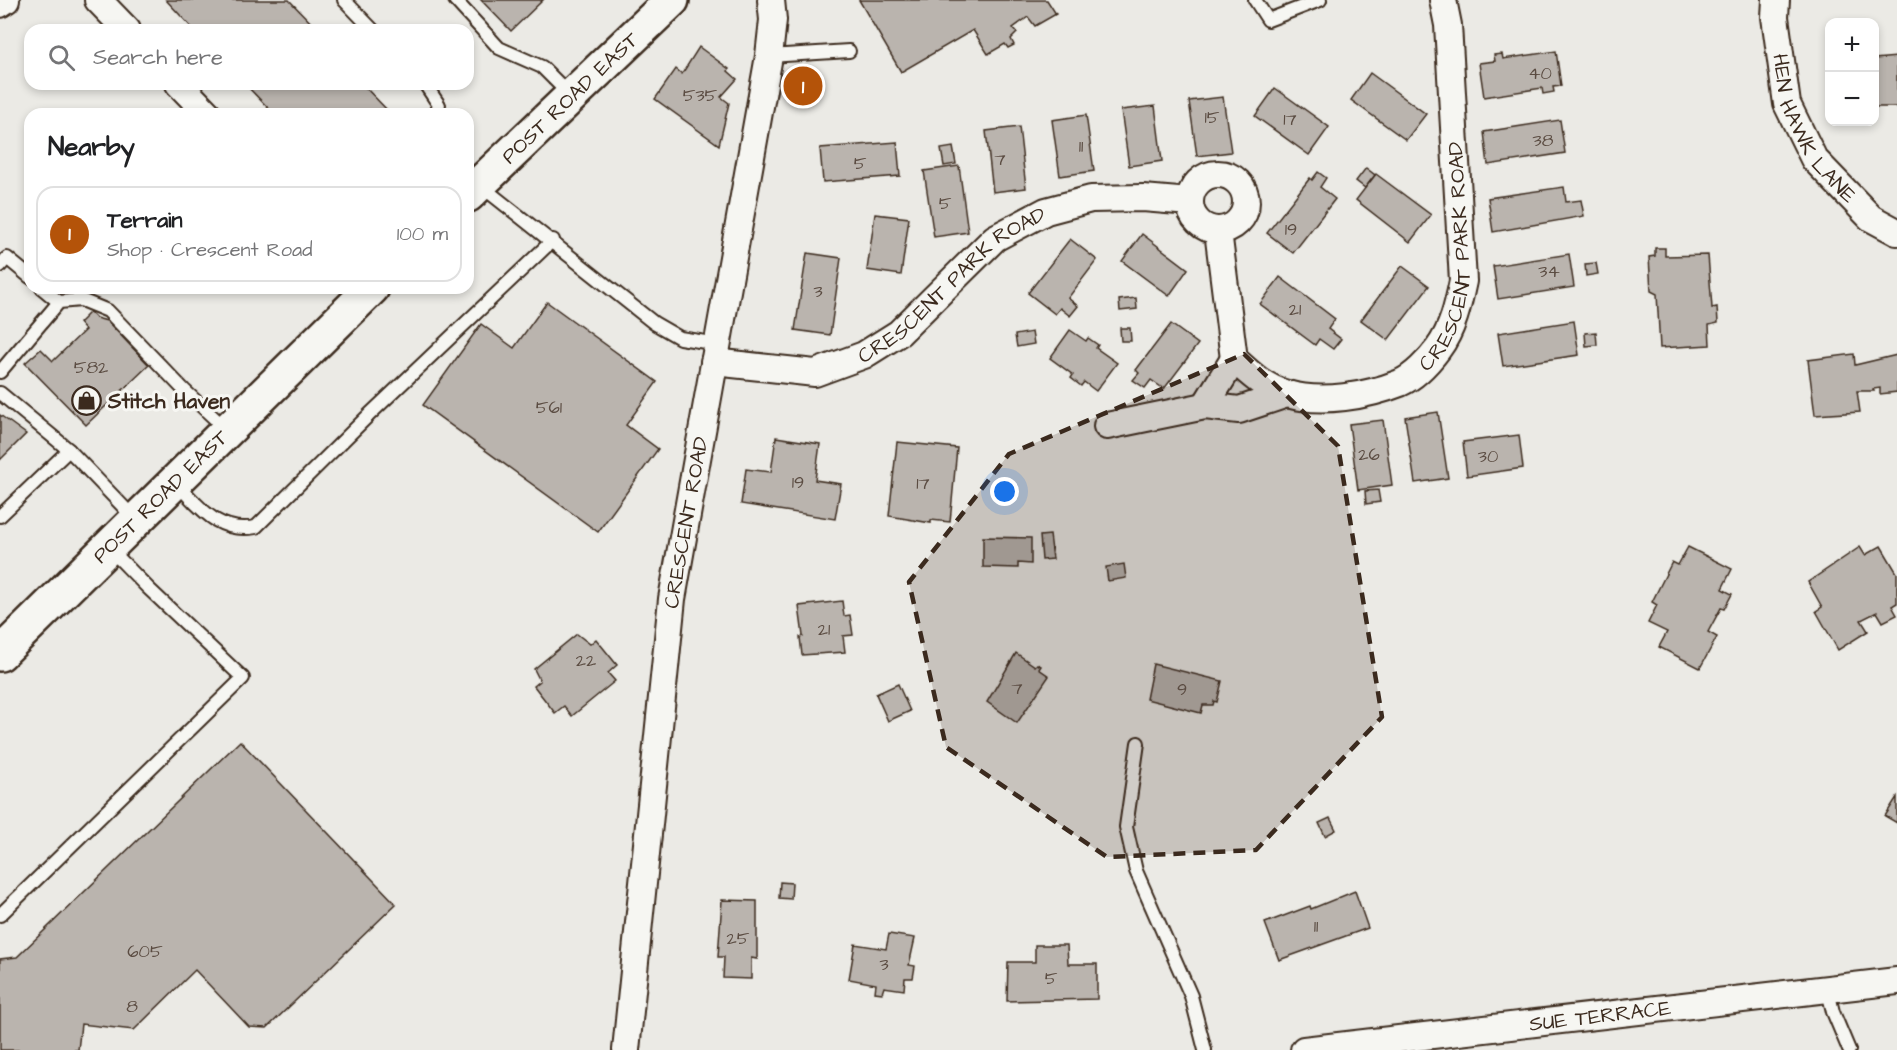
<!DOCTYPE html>
<html lang="en">
<head>
<meta charset="utf-8">
<style>
	:root { --surface:#fff; --page:#f2f2f2; --text:#202124; --muted:#757577; --line:#e0e0e0; --accent:#b45309 }
	body { margin:0; font-family:"Architects Daughter",sans-serif; background:var(--page); color:var(--text) }
	.controls { position:absolute; right:18px; top:18px; display:grid; overflow:hidden; border-radius:12px; box-shadow:0 3px 9px #0003 }
	.controls button { width:54px; height:54px; display:grid; place-items:center; padding:0; border:0; border-bottom:2px solid var(--line); background:var(--surface); color:var(--text); font:30px sans-serif }
	.you { position:absolute; left:1005px; top:492px; width:21px; height:21px; margin:-15px; border:4px solid #fff; border-radius:50%; background:#1a73e8; box-shadow:0 0 0 9px #1a73e833 }
	.badge { display:grid; place-items:center; width:39px; height:39px; border-radius:50%; background:var(--accent); color:#fff; font-size:20px; font-weight:700 }
	.pin { position:absolute; translate:-50% -50%; border:3px solid #fff; box-shadow:0 2px 6px #0006 }
	.list { margin:0; padding:0; list-style:none }
	h2 { display:flex; justify-content:space-between; align-items:center; height:78px; margin:0; padding:0 24px; font-size:26px }
	h2 small { font-size:20px; font-weight:400; color:var(--muted) }
	.list li { display:grid; grid-template-columns:39px 1fr auto; gap:18px; align-items:center; box-sizing:border-box; height:96px; margin:0 12px 12px; padding:0 12px; border:2px solid var(--line); border-radius:18px }
	.list b { display:block; font-size:22px; white-space:nowrap }
	.list p { margin:0; font-size:20px; white-space:nowrap; color:var(--muted) }
	.list em { font-size:20px; font-style:normal; color:var(--muted) }
	.icon { flex:none; width:33px; height:33px; fill:none; stroke:currentColor; stroke-width:2; stroke-linecap:round; stroke-linejoin:round }
	.map { position:relative; flex:none; width:1897px; height:1050px; overflow:hidden }
	.search { position:absolute; background:var(--surface); box-shadow:0 3px 9px #0003; left:24px; top:24px; width:450px; height:66px; display:flex; align-items:center; gap:15px; box-sizing:border-box; padding:0 21px; border-radius:18px; color:var(--muted); font-size:22px }
	.panel { position:absolute; background:var(--surface); box-shadow:0 3px 9px #0003; left:24px; top:108px; width:450px; height:186px; border-radius:18px }
	.map>svg:first-child { display:block }
	.building { fill:#bab4ae; stroke:#3b2a1e; stroke-width:1.5 }
	.lines { fill:none; stroke-linecap:round; stroke-linejoin:round }
	.service-casing { stroke:#3b2a1e; stroke-width:16 }
	.minor-casing { stroke:#3b2a1e; stroke-width:30 }
	.primary-casing { stroke:#3b2a1e; stroke-width:38 }
	.service { stroke:#f6f6f2; stroke-width:12 }
	.minor { stroke:#f6f6f2; stroke-width:26 }
	.primary { stroke:#f6f6f2; stroke-width:33 }
	.marked { fill:#3b2a1e; fill-opacity:0.2; stroke:#3b2a1e; stroke-width:4.5; stroke-dasharray:12 8; stroke-linejoin:round }
	.labels { text-anchor:middle; dominant-baseline:central; stroke-width:6; stroke-linejoin:round; paint-order:stroke }
	.number-label { font-size:18px; fill:#5b4c42 }
	.street-label { font-size:21px; fill:#3b2a1e; stroke:#f6f6f2 }
	.poi-label { font-size:21px; font-weight:bold; fill:#3b2a1e; stroke:#f6f6f2; text-anchor:start }
</style>
</head>
<body>
<div class="map">
<svg width="1897" height="1050" viewBox="0 0 1897 1050">
	<rect width="100%" height="100%" fill="#ebeae5"/>
	<filter id="ink" filterUnits="userSpaceOnUse"><feTurbulence type="fractalNoise" baseFrequency=".0167" numOctaves="2"/><feDisplacementMap in="SourceGraphic" scale="12" xChannelSelector="R" yChannelSelector="G"/><feConvolveMatrix kernelMatrix="1 2 1 2 8 2 1 2 1" color-interpolation-filters="sRGB"/></filter>
	<g filter="url(#ink)">
		<!-- building -->
		<g class="building">
			<path d="M166,0H289L318,30H194Z"/>
			<path d="M481,0H543L511,31Z"/>
			<path d="M859,0H1047L1056,14L1035,26L1028,17L1013,28L1017,33L1011,39L1014,45L1008,48L1005,44L988,54L973,30L901,72Z"/>
			<path d="M699,47L729,69L728,71L737,79L721,97L729,103L719,145L655,99L676,69L682,74Z"/>
			<path d="M1556,51L1561,86L1553,87L1554,92L1543,94L1542,88L1484,97L1479,63L1495,61L1494,55L1502,54L1503,59Z"/>
			<path d="M1897,57V107H1874V59Z"/>
			<path d="M1370,73L1426,114L1406,140L1351,100Z"/>
			<path d="M245,84H362L391,114H274Z"/>
			<path d="M1275,88L1329,127L1309,155L1255,116Z"/>
			<path d="M1223,97L1231,152L1197,156L1189,101Z"/>
			<path d="M1155,106L1162,161L1129,166L1121,110Z"/>
			<path d="M1086,115L1094,171L1060,176L1052,120Z"/>
			<path d="M1560,120L1565,153L1488,165L1484,132Z"/>
			<path d="M1019,127L1026,188L993,192L986,131Z"/>
			<path d="M897,142L900,176L823,182L820,148Z"/>
			<path d="M953,147L956,164L944,166L941,149Z"/>
			<path d="M959,166L968,232L934,237L924,171Z"/>
			<path d="M1366,168L1375,175L1365,188L1356,181Z"/>
			<path d="M1318,172L1326,178L1320,187L1335,199L1293,253L1267,233L1310,178L1312,180Z"/>
			<path d="M1376,174L1431,215L1410,242L1356,200Z"/>
			<path d="M1564,187L1566,202L1581,200L1584,216L1493,232L1488,198Z"/>
			<path d="M875,214L909,218L901,275L867,270Z"/>
			<path d="M1142,234L1188,269L1169,296L1122,261Z"/>
			<path d="M1070,239L1097,260L1068,298L1078,306L1070,316L1060,308L1055,314L1028,293Z"/>
			<path d="M1655,248H1665V256L1708,255L1712,308L1717,307L1718,323L1709,325L1710,345L1660,348L1657,294L1651,291L1649,257L1655,256Z"/>
			<path d="M807,253L841,258L830,335L795,330Z"/>
			<path d="M1569,254L1574,287L1498,299L1493,266Z"/>
			<path d="M1596,263L1598,274L1586,276L1585,264Z"/>
			<path d="M1402,266L1429,286L1388,340L1361,320Z"/>
			<path d="M1280,277L1335,319L1328,329L1341,339L1333,349L1319,339L1315,345L1260,304Z"/>
			<path d="M1136,298L1137,309L1120,311L1119,300Z"/>
			<path d="M547,302L657,382L626,425L658,449L598,532L423,405L481,324L514,348Z"/>
			<path d="M90,312L96,318L107,321L149,365L86,425L25,363L41,349L53,361L85,330L79,323Z"/>
			<path d="M1574,321L1579,355L1503,366L1498,333Z"/>
			<path d="M1171,324L1198,344L1164,389L1151,380L1145,388L1133,380L1139,373L1136,370Z"/>
			<path d="M1120,328H1130L1131,341H1121Z"/>
			<path d="M1070,330L1086,341L1088,338L1098,345L1096,348L1117,363L1096,391L1084,382L1081,386L1071,378L1073,375L1050,358Z"/>
			<path d="M1032,332L1034,344L1017,347L1015,335Z"/>
			<path d="M1596,332L1597,345L1586,346L1585,333Z"/>
			<path d="M1854,354L1855,365L1897,355V392L1880,394V388L1873,389L1874,391H1857L1860,412L1815,415L1808,360Z"/>
			<path d="M1438,412L1448,478L1415,483L1405,417Z"/>
			<path d="M0,415L26,434L0,460Z"/>
			<path d="M1383,420L1392,485L1358,490L1349,424Z"/>
			<path d="M1519,435L1523,468L1467,476L1463,442Z"/>
			<path d="M776,437L820,444L815,480L841,484L835,519L741,504L746,469L771,472Z"/>
			<path d="M897,442L957,448L950,522L931,520V523L889,516Z"/>
			<path d="M1378,490L1380,502L1366,504L1365,491Z"/>
			<path d="M1050,535L1053,559L1042,560L1040,536Z"/>
			<path d="M983,537L1031,538V564L1018,563V568L983,567Z"/>
			<path d="M1881,546L1897,573V603L1892,606L1897,615L1883,622L1877,612L1861,620L1868,631L1838,650L1816,611L1822,607L1808,582L1860,547L1865,555Z"/>
			<path d="M1688,547L1732,569L1722,589L1732,594L1724,609L1721,608L1708,632L1717,637L1700,668L1659,647L1667,632L1648,623L1657,605L1652,602L1672,562L1678,565Z"/>
			<path d="M1124,564L1126,578L1108,581L1106,567Z"/>
			<path d="M842,601L844,616L850,615L853,635L843,636L845,652L802,655L800,637L803,636L799,606Z"/>
			<path d="M577,634L590,644L596,639L617,665L608,673L615,681L572,716L564,706L555,713L534,686L540,681L534,669Z"/>
			<path d="M1016,653L1035,666L1037,664L1041,666L1039,669L1049,676L1017,723L987,702Z"/>
			<path d="M1153,664L1222,681L1217,702L1214,701L1213,705H1203L1201,713L1146,699Z"/>
			<path d="M898,684L910,711L888,721L876,694Z"/>
			<path d="M240,741L396,904L267,1028L249,1027L195,970L134,1030L81,1024L78,1050H0V959L17,957Z"/>
			<path d="M1897,797V823L1885,816Z"/>
			<path d="M1330,818L1336,830L1325,836L1319,823Z"/>
			<path d="M780,882L792,883L791,899L779,898Z"/>
			<path d="M1355,891L1368,928L1279,960L1265,923L1310,906L1311,909Z"/>
			<path d="M722,900L757,901V959L751,958V979L723,978L724,957H718Z"/>
			<path d="M889,934L915,938L909,965L915,966L913,978H905L904,990L884,987L882,993L875,992L876,984L849,979L855,944L886,949Z"/>
			<path d="M1035,945H1067L1068,964H1097V999L1007,1001L1008,962H1035Z"/>
		</g>
		<g class="lines">
			<defs>
				<g id="service">
					<path d="M344,0L373,30"/>
					<path d="M455,0L499,48L542,67L570,95"/>
					<path d="M1255,0L1268,20L1320,0"/>
					<path d="M769,56L849,51"/>
					<path d="M425,84L439,105L436,114"/>
					<path d="M480,185L654,323L680,338L718,344"/>
					<path d="M0,266L7,258L30,277"/>
					<path d="M42,288L59,302"/>
					<path d="M0,372L59,302L81,300L108,311L184,390L226,429"/>
					<path d="M0,393L69,450L135,519"/>
					<path d="M175,482C200,507 217,534 256,527L370,414L553,240"/>
					<path d="M0,516L69,450"/>
					<path d="M1138,743L1126,827L1136,871L1191,996L1205,1050"/>
					<path d="M0,915L243,678L148,588L109,548"/>
					<path d="M1828,991L1833,1012L1849,1050"/>
				</g>
				<g id="minor">
					<path d="M98,0L127,30"/>
					<path id="s1" d="M1776,0L1775,17L1787,104L1814,159L1871,218L1897,232"/>
					<path d="M0,4L6,0"/>
					<path d="M179,84L208,114"/>
					<circle cx="1218" cy="202" r="28"/>
					<path id="s2" d="M1218,231L1234,359C1250,374 1265,388 1287,394C1322,404 1367,396 1400,383C1414,377 1429,361 1438,349C1453,329 1458,305 1463,281L1448,25L1443,0"/>
					<path id="s3" d="M714,362L815,373L864,355L899,333L995,238L1046,211L1091,199L1143,198L1190,202"/>
					<path d="M1205,406L1234,359"/>
					<path d="M1107,426L1205,406L1239,410L1287,394"/>
					<path id="s4" d="M626,1050L672,599L769,56L773,20L771,0"/>
					<path id="s5" d="M1304,1050L1897,981"/>
				</g>
				<g id="primary">
					<path id="s6" d="M468,195L672,0"/>
					<path id="s7" d="M0,654L372,288"/>
				</g>
			</defs>
			<!-- service casing -->
			<use href="#service" class="service-casing"/>
			<!-- minor casing -->
			<use href="#minor" class="minor-casing"/>
			<!-- primary casing -->
			<use href="#primary" class="primary-casing"/>
			<!-- service -->
			<use href="#service" class="service"/>
			<!-- minor -->
			<use href="#minor" class="minor"/>
			<!-- primary -->
			<use href="#primary" class="primary"/>
		</g>
	</g>
	<!-- marked area -->
	<path class="marked" d="M1244,354L1338,446L1382,717L1256,850L1107,857L946,747L909,582L1009,454Z"/>
	<!-- icons -->
	<defs>
		<symbol id="shop-ring" viewBox="-11 -11 22 22"><circle r="9.5" fill="#f6f6f2" stroke="#3b2a1e" stroke-width="1.5"/><path d="M-5-2.5h2.3a2.7 3.5 0 0 1 5.4 0H5L5.5 6h-11ZM-1.5-2.5h3a1.5 2.3 0 0 0-3 0Z" fill="#3b2a1e"/></symbol>
	</defs>
	<g fill-rule="evenodd">
		<use href="#shop-ring" x="70" y="384" width="33" height="33"/>
	</g>
	<g class="labels">
		<!-- number labels -->
		<g class="number-label">
			<text x="1540" y="73">40</text>
			<text x="700" y="95">535</text>
			<text x="1212" y="117">15</text>
			<text x="1290" y="119">17</text>
			<text x="1543" y="140">38</text>
			<text x="1081" y="146">11</text>
			<text x="1000" y="159">7</text>
			<text x="860" y="163">5</text>
			<text x="945" y="203">5</text>
			<text x="1291" y="229">19</text>
			<text x="1549" y="271">34</text>
			<text x="818" y="291">3</text>
			<text x="1295" y="309">21</text>
			<text x="91" y="367">582</text>
			<text x="549" y="407">561</text>
			<text x="1369" y="454">26</text>
			<text x="1488" y="456">30</text>
			<text x="798" y="482">19</text>
			<text x="923" y="483">17</text>
			<text x="824" y="629">21</text>
			<text x="586" y="660">22</text>
			<text x="1017" y="688">7</text>
			<text x="1182" y="689">9</text>
			<text x="1316" y="926">11</text>
			<text x="738" y="938">25</text>
			<text x="145" y="951">605</text>
			<text x="884" y="964">3</text>
			<text x="1051" y="978">5</text>
			<text x="132" y="1006">8</text>
		</g>
		<!-- street labels -->
		<g class="street-label">
			<text stroke="none"><textPath href="#s6" startOffset="141">POST ROAD EAST</textPath></text>
			<text stroke="none"><textPath href="#s1" startOffset="138">HEN HAWK LANE</textPath></text>
			<text stroke="none"><textPath href="#s2" startOffset="454">CRESCENT PARK ROAD</textPath></text>
			<text stroke="none"><textPath href="#s3" startOffset="267">CRESCENT PARK ROAD</textPath></text>
			<text stroke="none"><textPath href="#s7" startOffset="225">POST ROAD EAST</textPath></text>
			<text stroke="none"><textPath href="#s4" startOffset="531">CRESCENT ROAD</textPath></text>
			<text stroke="none"><textPath href="#s5" startOffset="298">SUE TERRACE</textPath></text>
		</g>
		<!-- poi labels -->
		<g class="poi-label">
			<text x="108" y="401">Stitch Haven</text>
		</g>
	</g>
</svg>
<div class="controls">
<button>+</button>
<button>−</button>
</div>
<div class="you"></div>
<div class="pin badge" style="left:803px;top:86px">1</div>
<div class="search"><svg class="icon" aria-label="search" viewBox="0 0 24 24"><circle cx="10" cy="10" r="6"/><path d="M15 15l6 6"/></svg>Search here</div>
<section class="panel">
<h2>Nearby<small></small></h2>
<ul class="list">
<li><span class="badge">1</span><div><b>Terrain</b><p>Shop · Crescent Road</p></div><em>100 m</em></li>
</ul>
</section>
</div>
</body>
</html>
